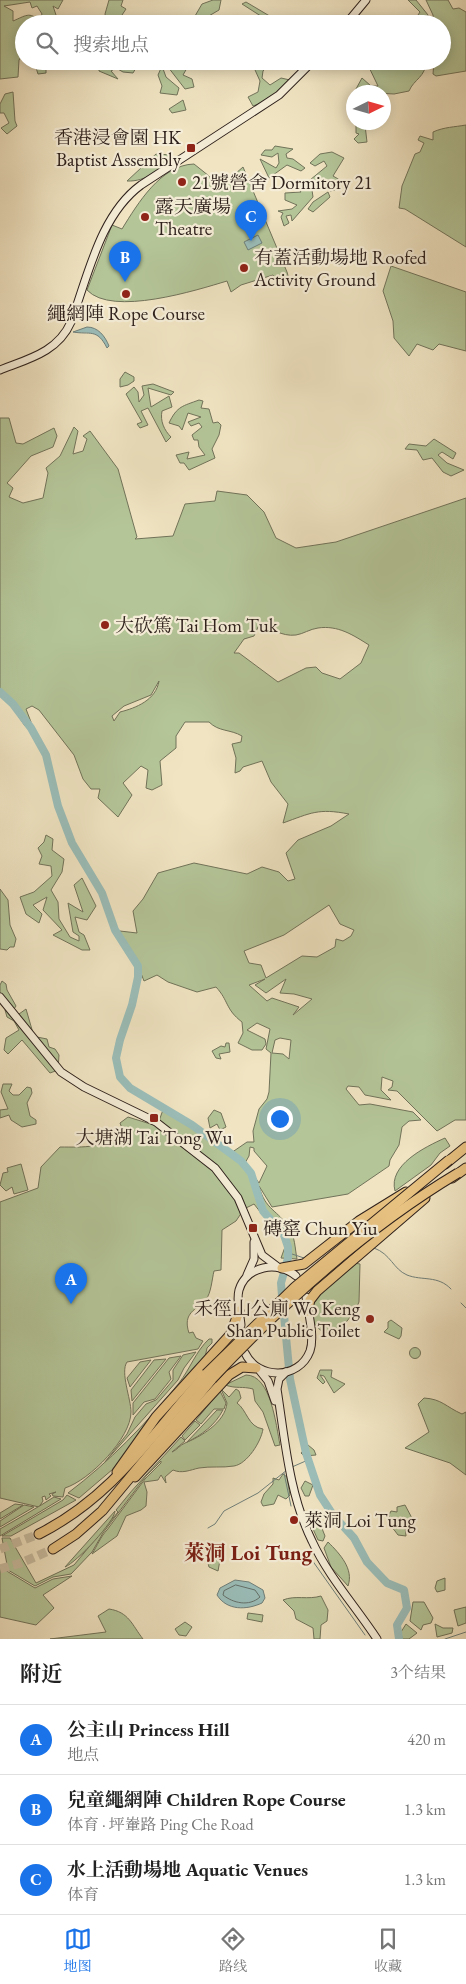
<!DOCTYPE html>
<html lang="zh">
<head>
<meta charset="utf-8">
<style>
	:root { --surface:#fff; --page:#f2f2f2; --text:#222; --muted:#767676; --line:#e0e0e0; --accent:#1a73e8 }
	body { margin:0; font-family:"EB Garamond","Noto Serif SC",serif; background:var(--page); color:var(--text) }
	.compass { position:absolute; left:346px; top:85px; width:45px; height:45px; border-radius:50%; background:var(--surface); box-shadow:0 2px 12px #0003; rotate:85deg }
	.you { position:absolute; left:279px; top:1118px; width:18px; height:18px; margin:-12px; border:4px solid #fff; border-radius:50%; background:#1a73e8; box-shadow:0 0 0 8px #1a73e833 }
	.badge { display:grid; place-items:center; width:32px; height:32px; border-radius:50%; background:var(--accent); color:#fff; font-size:16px; font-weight:700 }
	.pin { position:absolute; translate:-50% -41px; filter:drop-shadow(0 1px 2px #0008) }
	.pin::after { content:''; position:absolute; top:26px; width:18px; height:15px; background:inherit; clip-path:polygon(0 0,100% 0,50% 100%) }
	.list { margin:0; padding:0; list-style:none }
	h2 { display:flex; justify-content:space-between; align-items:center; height:65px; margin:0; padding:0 20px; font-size:21px }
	h2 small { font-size:16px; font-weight:400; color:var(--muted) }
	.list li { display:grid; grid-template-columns:32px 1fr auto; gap:15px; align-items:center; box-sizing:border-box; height:70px; padding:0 20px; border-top:1px solid var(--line) }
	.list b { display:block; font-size:19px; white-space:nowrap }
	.list p { margin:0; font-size:16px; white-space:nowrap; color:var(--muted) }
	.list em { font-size:16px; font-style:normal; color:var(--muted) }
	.icon { flex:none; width:28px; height:28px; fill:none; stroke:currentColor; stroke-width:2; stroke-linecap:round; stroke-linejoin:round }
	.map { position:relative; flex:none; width:466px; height:1639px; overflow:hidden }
	.search { position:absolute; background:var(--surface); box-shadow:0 2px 12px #0003; left:15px; right:15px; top:15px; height:55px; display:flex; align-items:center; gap:12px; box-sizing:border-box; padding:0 18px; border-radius:28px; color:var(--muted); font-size:19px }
	.sheet { height:275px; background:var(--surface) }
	nav { display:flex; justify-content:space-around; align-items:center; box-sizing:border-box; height:70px; border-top:1px solid var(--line); background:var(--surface); font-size:14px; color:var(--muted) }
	nav a { display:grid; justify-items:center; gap:2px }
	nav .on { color:var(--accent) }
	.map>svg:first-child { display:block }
	.green { fill:#b4c598; stroke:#71735a; fill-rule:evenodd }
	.water { fill:#9bbeb9; stroke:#6f7f7a }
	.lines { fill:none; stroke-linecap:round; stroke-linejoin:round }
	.shore { stroke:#64706a; stroke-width:1 }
	.stream { stroke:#6f7f7a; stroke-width:1 }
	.river { stroke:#9bbeb9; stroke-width:8 }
	.highway-tunnel { stroke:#c9bda1; stroke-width:9; stroke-dasharray:9 4.5; stroke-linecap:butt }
	.secondary-casing { stroke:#2e211c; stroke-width:9 }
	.highway-casing { stroke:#2e211c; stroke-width:11 }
	.secondary { stroke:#f5edd7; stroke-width:7 }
	.highway { stroke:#e8c281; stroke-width:9 }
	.highway-bridge-casing { stroke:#2e211c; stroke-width:11; stroke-linecap:butt }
	.highway-bridge { stroke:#e8c281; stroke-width:9 }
	.poi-dot { fill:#8f2418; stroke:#f5edd7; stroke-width:2 }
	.labels { text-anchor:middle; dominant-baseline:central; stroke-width:4.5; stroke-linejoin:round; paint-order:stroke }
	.poi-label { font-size:19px; fill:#2e211c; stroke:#f5edd7; text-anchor:start }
	.quarter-label { font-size:21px; font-weight:bold; fill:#7a1f14; stroke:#f5edd7 }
</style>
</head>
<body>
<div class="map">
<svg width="466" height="1639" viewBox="0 0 466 1639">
	<rect width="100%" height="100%" fill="#f0e4c2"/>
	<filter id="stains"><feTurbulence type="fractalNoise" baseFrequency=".004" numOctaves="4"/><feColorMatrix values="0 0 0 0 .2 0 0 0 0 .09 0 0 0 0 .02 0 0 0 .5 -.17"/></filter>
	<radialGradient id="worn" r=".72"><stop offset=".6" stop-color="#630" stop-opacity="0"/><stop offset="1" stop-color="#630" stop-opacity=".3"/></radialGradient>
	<!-- green -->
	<g class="green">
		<path d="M0,0H63L58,9L53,6L59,24H24V53L19,60L18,77L0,79ZM30,2L32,8L37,6L42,14L39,21C30,11 25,16 13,21V11L4,6Z"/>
		<path d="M109,0H123L121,6L126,9L120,18L106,19L105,14Z"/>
		<path d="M213,0H221L219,10L202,20L195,16L202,4Z"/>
		<path d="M408,0H416L428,15V24H415L419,19L418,15L420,12Z"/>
		<path d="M426,0H448L453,9L459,8L466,12V71L436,76L433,74L434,61H442V24H434L433,15Z"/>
		<path d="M246,2L273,18L267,20L242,4Z"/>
		<path d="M34,61H46V73L38,74Z"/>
		<path d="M129,61H140L133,73L123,72L116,68L111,71L118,79L99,71V64L113,63L124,67Z"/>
		<path d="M171,61H185L187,68L183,75L192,79L194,87L185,89L168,67Z"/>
		<path d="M251,61H272L263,71L262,78L270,85L281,78L290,80L269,100L253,106L248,97L258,92L260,81Z"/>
		<path d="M366,61H426C426,77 414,79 409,91L394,94L358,92L356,89L362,78L371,86H378Z"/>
		<path d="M162,66L166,77L179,88L177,95L160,93L162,86L158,75Z"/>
		<path d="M13,92L15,121L17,126L7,134L1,128L9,123L4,113H0V104L5,94Z"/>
		<path d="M183,100L186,110L172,113L169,109Z"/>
		<path d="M356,123L365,125L367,142L358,143L354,139L359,134L356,133Z"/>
		<path d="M466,125V247L405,209L399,208L402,186L415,154L420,152L424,143L418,140L420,136L433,140V132C444,127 455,127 466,125Z"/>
		<path d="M275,146L293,149L286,154L287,158L293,159L305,168L301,171L287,165L269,178L260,159L276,168L279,163L278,153L272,157L261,155L265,150H272Z"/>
		<path d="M332,152L344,158L333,176L340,180L335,190L330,191L332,187L321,184L312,190L313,197L292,221L291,215L286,216L289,223L284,226L281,217L283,213L278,211L292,209L297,205L285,200V193L301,192L299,189L327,166L324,161L315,166L310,163L320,154Z"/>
		<path d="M156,154L172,155C162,169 146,182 127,181Z"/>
		<path d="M194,164L209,176L219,188L243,167L287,272L290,283L279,284L273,275L241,285L231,292L227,281C197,290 112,317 87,290L112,225L122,229C138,203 161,165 194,164Z"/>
		<path d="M328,192L330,197L313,212L308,209L313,202Z"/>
		<path d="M391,266L466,292V351L439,344L433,350L417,344L409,356L394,338L393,321L383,291Z"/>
		<path d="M125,372L134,377V381L128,385L120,387V379Z"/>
		<path d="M153,384L174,392L171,395L148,388L151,407L169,396L172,407L162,411C160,421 164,430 171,437L166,442L148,408L141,411L148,425L140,428L137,424L142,422L126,394L134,387L138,392L139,402L144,395L142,386Z"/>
		<path d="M199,400L203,401L201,408L209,409L213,423L218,422L221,425L219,435L212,449L215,458L189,470L184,463H180L176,455L189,452L187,459L205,455L199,447L198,440H194L192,435L202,427L199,423L191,426L188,422L201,417L188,413L182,430L179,426L169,423C177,406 183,406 199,400Z"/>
		<path d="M0,418H9L16,443L23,444L54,428L57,436L53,447L31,456L7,483L13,488L9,497L23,503L43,498L48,473L46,468L60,456L74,427L78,431L73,454L83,451L87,439L83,436L90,431L118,469L137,537L135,539L173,536L185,504L215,501L217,491L247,495L264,512L276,538L296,548L336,542L466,498V1120H455L437,1131L397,1091L388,1090L392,1087L393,1081L382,1077L381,1090L391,1100L365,1095L359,1087L348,1086L346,1089L359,1105L370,1104L413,1112L421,1120L409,1121L402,1127L399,1145L390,1160L389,1166L348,1194L272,1207L259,1186C265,1210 278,1210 289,1228C295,1236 295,1249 297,1259L281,1258L285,1247L280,1231L272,1227L254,1204L244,1209L236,1221L222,1230L221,1270L214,1271C212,1279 211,1294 206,1299C197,1310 182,1312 189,1333L193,1332L196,1338L203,1341L198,1349L127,1362C120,1372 131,1399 131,1412C131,1438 90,1480 65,1488L63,1497L53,1496L52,1494L56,1492L49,1494L51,1496L46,1500L45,1496L42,1497L43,1501L39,1507L0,1498V1202L38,1188L41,1167L60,1147C84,1147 105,1149 123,1131L120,1123L128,1117L173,1131L159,1121L164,1107L235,1157L231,1153L247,1142H254L253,1131L259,1109L267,1099L269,1092L271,1053L266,1049L270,1029L257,1023L247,1030L265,1039L266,1044L262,1050H252L238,1043L243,1033L242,1022C225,1009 229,1001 216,987L197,992L168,982L157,975L144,981C138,963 125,949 120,931L137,933L133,911L143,899L158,873L194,863L247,874L262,867L279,872L288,881L295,879L286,853L298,840L331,826L349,814C318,808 311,813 283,823L288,804L271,782L262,761L243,767L240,771L235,773L236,758L232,744L241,742L242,736C230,729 219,732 209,722H185L176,736V748L160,761L162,785L152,790L146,788L148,770L141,766L123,783L132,795L118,817L98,798L100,789H91L83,779L74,755L39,710L32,706L26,709L31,722L25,726L0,689ZM258,627C272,627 281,637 296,635C303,634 310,629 318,628C338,625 353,635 369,645L361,663L340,679L322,673L316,667L306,668L278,682L239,653H234L244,639L254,636ZM159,681C156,700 136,708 120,712L114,721L112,716L124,706L151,695ZM329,905L340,924L354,930L351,936L343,941L336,939L335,947L317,957L302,956L266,978L261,965L249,963L244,951L284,935ZM265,979L255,985L266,993L286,979L280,993L294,994L312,999L293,1015L299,1007L272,998L267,1001L249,985ZM280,1038L291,1040L289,1059L283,1054L272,1053L275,1040ZM250,1147L254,1148V1151L267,1166L259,1183L245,1163L249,1156Z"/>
		<path d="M434,439L456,453L453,459L442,452L438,455L447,463L464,470L451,476L443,472L432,458L423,460L417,450L405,449L409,444L426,446Z"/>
		<path d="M46,835L53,839L52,850L64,859L62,872L51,890L58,902L59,919L70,937L79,941V936L73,932L68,903L83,912L74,885L82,878L96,906L87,920L75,917L79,932L84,935L90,950H82L53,935L62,930L43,910L47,897L33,905L42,914L39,923L26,914L20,897L34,892L52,876L51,866L39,864L42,856L38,848L44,842Z"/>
		<path d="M0,889L8,900L10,925L16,939L14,947H10L7,950L0,949Z"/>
		<path d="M2,981L6,984L7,990L16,1006L14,1009L7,1001L0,1003V985Z"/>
		<path d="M26,1009L33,1033L37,1037L47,1039L49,1047L55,1049L59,1055L58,1070L50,1073L22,1040L8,1054L4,1050L6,1038L19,1030L14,1021L7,1017L5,1010L19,1014Z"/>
		<path d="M226,1043H229L230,1052L219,1054L221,1059L216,1058L212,1051L221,1046L225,1047Z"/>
		<path d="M3,1084H12L9,1091L13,1095H19L27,1087L31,1088L32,1093L27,1103L30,1116L36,1120V1124L22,1127L11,1120L9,1115L0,1118V1110L8,1109L1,1092Z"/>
		<path d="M214,1110L221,1113L226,1127L220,1130L217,1124L210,1128L208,1118Z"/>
		<path d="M445,1138L450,1146L440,1153L431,1165L395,1191C388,1165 425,1147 445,1138Z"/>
		<path d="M21,1164L28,1190L14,1194L12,1187L6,1191L0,1185L3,1173L8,1172L7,1168Z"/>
		<path d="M354,1263L360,1264L359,1302L355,1311L339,1331C332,1334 323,1334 317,1327C296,1304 340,1276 354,1263Z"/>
		<path d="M391,1320L402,1328L401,1336L399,1339L384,1332L388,1328V1322Z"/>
		<path d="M209,1339H212V1343L207,1348L205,1357L151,1419L113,1469L79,1498L68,1493C109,1462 146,1424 179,1383C190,1369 196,1351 209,1339Z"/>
		<circle cx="415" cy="1353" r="5.5"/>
		<path d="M196,1352L184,1368L178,1380L105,1462L127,1434L135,1417L146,1404L156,1400L173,1380V1370L183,1355Z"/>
		<path d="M181,1356L169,1372L171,1379L155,1399L144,1402L133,1415V1403L169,1358Z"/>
		<path d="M166,1359L132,1401L131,1390L154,1360Z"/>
		<path d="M151,1360L130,1387L127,1378L140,1362Z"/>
		<path d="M320,1370H332L331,1377L345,1384L334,1393L324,1376L320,1375L325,1382L323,1384L317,1378Z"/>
		<path d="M246,1375C271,1375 276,1425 280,1445L275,1446L263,1412L255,1401L253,1389C242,1386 237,1389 225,1385Z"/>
		<path d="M221,1389L229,1397L236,1389L239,1391L241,1398L237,1403C247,1410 248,1427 263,1429C261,1442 247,1464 234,1466C222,1468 211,1466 199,1468C190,1470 182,1474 173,1470L165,1477L166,1483L161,1475L158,1480L144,1482L147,1492L146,1506L141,1510L126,1516L117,1536L92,1554C97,1546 101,1536 107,1530L145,1479L161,1463V1461L146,1476L103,1533L92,1552L71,1574L53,1577L35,1586L8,1570L2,1538H10L36,1583L74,1565L118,1512L116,1510C136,1484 159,1462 181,1437L185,1441L172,1452C177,1450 180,1445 185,1443C200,1437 225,1423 227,1403Z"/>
		<path d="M220,1391L226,1403L224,1409H214L201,1424L196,1420Z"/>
		<path d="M424,1398C442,1399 446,1407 462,1414L466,1412V1475L450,1463L405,1448L429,1432L418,1404Z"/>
		<path d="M217,1410H223C215,1425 202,1435 187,1442Z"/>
		<path d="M195,1421L200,1425L185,1440L182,1436Z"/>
		<path d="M308,1445L314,1450L316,1455L304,1456L301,1453Z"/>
		<path d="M283,1474L287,1477L290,1495L286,1499L278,1495L274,1504L263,1506L261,1502L264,1494L273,1484V1478L279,1480Z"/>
		<path d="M305,1481L313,1485L309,1496H305L301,1488Z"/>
		<path d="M67,1495L76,1500L11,1536H2L63,1500Z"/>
		<path d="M54,1497L61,1499L0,1536V1529C19,1518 37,1508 54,1497Z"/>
		<path d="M15,1504L23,1505L0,1519V1513Z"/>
		<path d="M24,1505L34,1507L0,1527V1521Z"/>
		<path d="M405,1505L413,1520L414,1524L405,1526L406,1536L398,1535L392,1527L389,1515L391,1511L397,1512V1507Z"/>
		<path d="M115,1511C115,1521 77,1562 65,1567Z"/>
		<path d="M317,1516L325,1536L323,1541L318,1540L308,1518Z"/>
		<path d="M328,1542C340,1554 354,1569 348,1586L331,1567L324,1548Z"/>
		<path d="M214,1553L220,1560L218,1571L209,1567L207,1559Z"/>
		<path d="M0,1567L35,1588L53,1579L72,1576L43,1595L54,1608L36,1625L0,1617Z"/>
		<path d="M445,1578V1590L437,1592L435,1588L437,1581Z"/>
		<path d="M321,1596L328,1610L327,1621L321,1625L320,1639H314L313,1628L296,1619L294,1611L283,1600C295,1595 308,1600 321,1596Z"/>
		<path d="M413,1602H424L433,1618L431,1623L423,1625L421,1630L410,1621Z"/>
		<path d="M466,1607V1623L458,1626L454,1610Z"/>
		<path d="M109,1609C129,1612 132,1625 143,1639H50L106,1632L98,1616Z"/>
		<path d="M248,1613L263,1615L262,1622L247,1619Z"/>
		<path d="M185,1622L192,1627L186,1636L179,1635L175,1629Z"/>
		<path d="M406,1624L417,1633L409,1639H402L401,1632Z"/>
		<path d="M435,1624L443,1628H453L452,1633L437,1637Z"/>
	</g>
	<!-- water -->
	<g class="water">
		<path d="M258,235L262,243L248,250L244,242Z"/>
		<path d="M87,327C98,327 105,336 109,346L107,348C97,328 90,335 73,332Z"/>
		<path d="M235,1580L249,1582L263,1590L265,1598L262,1603C247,1610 227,1611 217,1595L220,1588Z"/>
	</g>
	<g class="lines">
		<!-- shore -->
		<path class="shore" d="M236,1585L255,1590L260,1597C249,1607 233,1603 223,1595L224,1591Z"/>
		<!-- stream -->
		<g class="stream">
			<path d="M374,1248C391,1254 393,1269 407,1275C422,1281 438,1275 451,1289"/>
			<path d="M289,1253L304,1258"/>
			<path d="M461,1303L466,1308"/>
			<path d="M292,1467L308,1460"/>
			<path d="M284,1473L291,1506"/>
			<path d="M208,1528L215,1524L224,1511L258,1493L287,1470"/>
			<path d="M307,1553L365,1635"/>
			<path d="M445,1639L466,1632"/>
		</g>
		<!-- river -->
		<g class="river">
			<path d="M0,692L13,704L31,728L46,755L58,806L72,843L102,893L115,930L138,966V977L132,1005L120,1040L116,1058L120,1077L130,1088L192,1125L241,1161L251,1173L263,1211L284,1235L288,1247V1258L281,1283L282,1296"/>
			<path d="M284,1315L290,1379L306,1453L320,1495L333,1515L354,1538L367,1562L387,1583L404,1590L407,1608L397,1625L399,1639"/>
		</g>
		<!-- highway-tunnel -->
		<g class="highway-tunnel">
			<path d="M0,1549L39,1534"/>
			<path d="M0,1569L21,1563L53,1549"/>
		</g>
		<defs>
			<g id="secondary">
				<path d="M346,24L366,0"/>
				<path d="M0,370C28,359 58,352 71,322C88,276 100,215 141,185L279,95L313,61"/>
				<path d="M0,997L61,1072L84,1087L156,1122L215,1168L238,1198L262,1255L278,1267"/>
				<path d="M247,1275L254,1259V1242"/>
				<path d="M241,1325C240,1314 236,1301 239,1290C246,1266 278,1260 296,1276"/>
				<path d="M245,1353C258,1380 299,1380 310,1351C315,1336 308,1312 306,1297"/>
				<path d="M260,1371L268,1381L275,1401"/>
				<path d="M286,1372L279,1379L277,1389C285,1440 289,1494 312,1541C328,1576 356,1607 377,1639"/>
			</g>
			<g id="highway">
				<path d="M445,1164L466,1147"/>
				<path d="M452,1178L466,1168"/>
				<path d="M282,1268L304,1264L359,1221L406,1192"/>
				<path d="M307,1311L310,1300L317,1291L425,1198"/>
				<path d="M117,1472L156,1417L231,1334L239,1311"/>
				<path d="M135,1477L229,1375L242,1367L256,1368"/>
				<path d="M39,1534C114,1496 152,1434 206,1374"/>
				<path d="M53,1549L76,1534L102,1511L212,1379"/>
			</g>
		</defs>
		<!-- secondary casing -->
		<use href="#secondary" class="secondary-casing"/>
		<!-- highway casing -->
		<use href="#highway" class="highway-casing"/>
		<!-- secondary -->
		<use href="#secondary" class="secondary"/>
		<!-- highway -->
		<use href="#highway" class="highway"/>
		<defs>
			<g id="highway-bridge">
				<path d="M206,1374L295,1287L449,1160"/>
				<path d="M212,1379C285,1301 366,1228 458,1173"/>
			</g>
		</defs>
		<!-- highway-bridge casing -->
		<use href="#highway-bridge" class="highway-bridge-casing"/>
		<!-- highway-bridge -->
		<use href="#highway-bridge" class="highway-bridge"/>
	</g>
	<!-- markers -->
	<g class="poi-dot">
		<rect x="186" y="143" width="10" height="10" rx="2.5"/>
		<circle cx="182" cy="182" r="5"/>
		<circle cx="145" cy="217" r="5"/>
		<circle cx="244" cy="268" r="5"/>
		<circle cx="126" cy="294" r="5"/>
		<circle cx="105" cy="625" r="5"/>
		<rect x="149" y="1113" width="10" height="10" rx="2.5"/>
		<rect x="248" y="1223" width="10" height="10" rx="2.5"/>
		<circle cx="370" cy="1319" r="5"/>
		<circle cx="294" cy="1520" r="5"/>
	</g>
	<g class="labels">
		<!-- poi labels -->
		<g class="poi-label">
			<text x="181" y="137" text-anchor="end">香港浸會園 HK<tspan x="181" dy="22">Baptist Assembly</tspan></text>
			<text x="192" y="182">21號營舍 Dormitory 21</text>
			<text x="155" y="206">露天廣場<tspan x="155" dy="22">Theatre</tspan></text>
			<text x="254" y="257">有蓋活動場地 Roofed<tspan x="254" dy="22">Activity Ground</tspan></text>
			<text x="126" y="313" text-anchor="middle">繩網陣 Rope Course</text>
			<text x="115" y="625">大砍篤 Tai Hom Tuk</text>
			<text x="154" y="1137" text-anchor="middle">大塘湖 Tai Tong Wu</text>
			<text x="263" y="1228">磚窰 Chun Yiu</text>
			<text x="360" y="1308" text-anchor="end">禾徑山公廁 Wo Keng<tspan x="360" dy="22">Shan Public Toilet</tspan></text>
			<text x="304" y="1520">萊洞 Loi Tung</text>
		</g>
		<!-- quarter labels -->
		<g class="quarter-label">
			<text x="248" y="1552">萊洞 Loi Tung</text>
		</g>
	</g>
	<rect width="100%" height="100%" filter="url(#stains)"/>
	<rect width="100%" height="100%" fill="url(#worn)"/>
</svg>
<svg class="compass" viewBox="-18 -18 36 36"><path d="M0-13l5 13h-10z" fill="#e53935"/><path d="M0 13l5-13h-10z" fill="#767676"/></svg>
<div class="you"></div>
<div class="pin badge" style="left:71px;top:1304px">A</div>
<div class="pin badge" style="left:125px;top:282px">B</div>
<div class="pin badge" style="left:251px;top:241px">C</div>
<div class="search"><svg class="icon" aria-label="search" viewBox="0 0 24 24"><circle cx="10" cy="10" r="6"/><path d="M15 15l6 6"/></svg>搜索地点</div>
</div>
<section class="sheet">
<h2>附近<small>3个结果</small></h2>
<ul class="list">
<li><span class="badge">A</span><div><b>公主山 Princess Hill</b><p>地点</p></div><em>420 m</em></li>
<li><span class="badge">B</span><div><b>兒童繩網陣 Children Rope Course</b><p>体育 · 坪輋路 Ping Che Road</p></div><em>1.3 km</em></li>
<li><span class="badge">C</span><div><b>水上活動場地 Aquatic Venues</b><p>体育</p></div><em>1.3 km</em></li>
</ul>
</section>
<nav>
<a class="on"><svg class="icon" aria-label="map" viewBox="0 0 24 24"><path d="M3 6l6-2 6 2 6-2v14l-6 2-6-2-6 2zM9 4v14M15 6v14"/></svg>地图</a>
<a><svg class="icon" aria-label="directions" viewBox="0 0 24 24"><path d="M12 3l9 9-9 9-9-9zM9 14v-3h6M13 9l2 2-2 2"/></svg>路线</a>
<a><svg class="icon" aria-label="saved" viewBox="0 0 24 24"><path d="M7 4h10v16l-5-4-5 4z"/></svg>收藏</a>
</nav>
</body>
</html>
